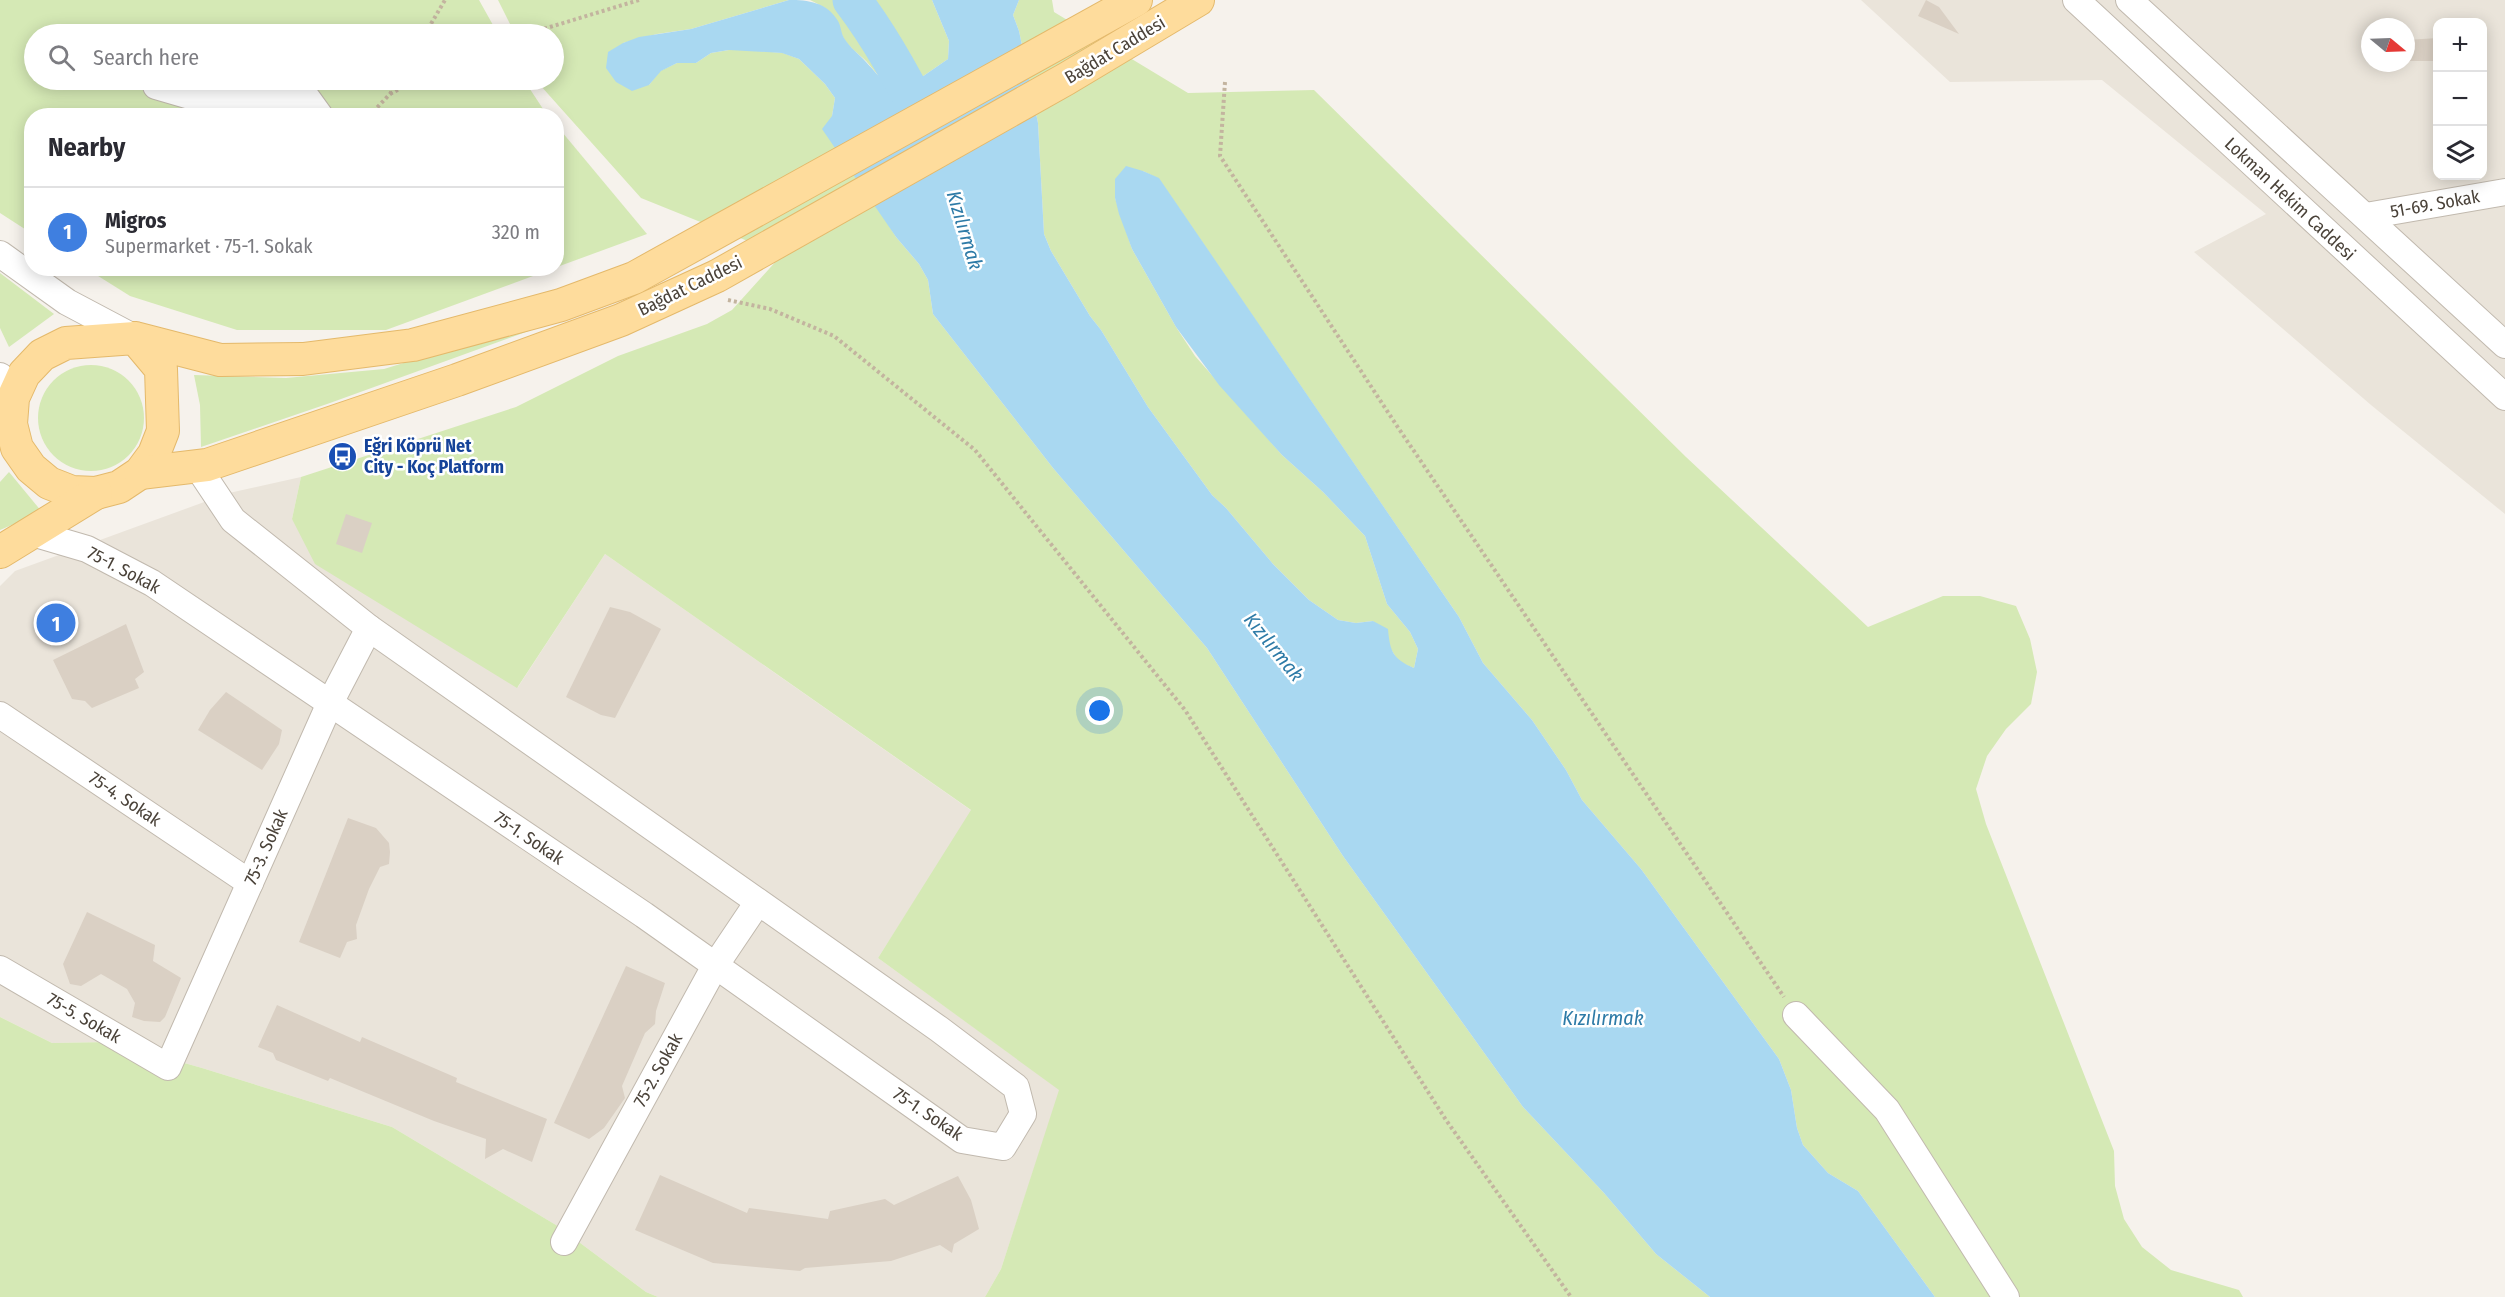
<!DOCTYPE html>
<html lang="en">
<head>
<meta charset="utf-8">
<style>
	:root { --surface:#fff; --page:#f2f2f3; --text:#2b2b33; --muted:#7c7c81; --line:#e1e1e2; --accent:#f9331f }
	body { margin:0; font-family:"Fira Sans Condensed",sans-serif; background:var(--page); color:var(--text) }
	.controls { position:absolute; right:18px; top:18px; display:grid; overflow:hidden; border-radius:12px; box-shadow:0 3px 15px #0003 }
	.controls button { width:54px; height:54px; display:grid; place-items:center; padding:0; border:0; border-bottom:2px solid var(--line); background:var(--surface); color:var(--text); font:30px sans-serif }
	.compass { position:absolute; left:2361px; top:18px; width:54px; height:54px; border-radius:50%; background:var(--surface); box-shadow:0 3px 15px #0003; rotate:109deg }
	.you { position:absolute; left:1100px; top:711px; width:21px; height:21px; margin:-15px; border:4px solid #fff; border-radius:50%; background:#1a73e8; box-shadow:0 0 0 9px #1a73e833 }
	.badge { display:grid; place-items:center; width:39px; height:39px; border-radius:50%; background:var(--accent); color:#fff; font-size:20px; font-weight:700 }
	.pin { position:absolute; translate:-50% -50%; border:3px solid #fff; box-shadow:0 2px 6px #0006 }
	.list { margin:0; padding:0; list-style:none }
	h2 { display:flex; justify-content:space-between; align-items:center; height:78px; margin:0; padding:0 24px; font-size:26px }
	h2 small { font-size:20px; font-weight:400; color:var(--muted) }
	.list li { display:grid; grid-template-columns:39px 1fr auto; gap:18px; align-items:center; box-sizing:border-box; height:90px; padding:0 24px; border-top:2px solid var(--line) }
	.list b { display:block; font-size:22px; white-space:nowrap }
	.list p { margin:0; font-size:20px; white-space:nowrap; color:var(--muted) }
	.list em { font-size:20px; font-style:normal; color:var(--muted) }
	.icon { flex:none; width:33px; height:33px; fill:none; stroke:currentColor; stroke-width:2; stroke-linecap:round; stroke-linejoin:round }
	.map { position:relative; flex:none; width:2505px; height:1297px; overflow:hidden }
	.search { position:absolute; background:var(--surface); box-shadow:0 3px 15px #0003; left:24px; top:24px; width:540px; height:66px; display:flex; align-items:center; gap:15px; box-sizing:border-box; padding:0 21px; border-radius:33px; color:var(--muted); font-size:22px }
	.panel { position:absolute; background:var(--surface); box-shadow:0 3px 15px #0003; left:24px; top:108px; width:540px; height:168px; border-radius:24px }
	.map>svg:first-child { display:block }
	.residential { fill:#eae4da; fill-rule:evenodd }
	.green { fill:#d5e9b5 }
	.water { fill:#a9d8f1 }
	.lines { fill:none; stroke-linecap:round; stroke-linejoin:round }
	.river { stroke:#a9d8f1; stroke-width:39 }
	.building { fill:#dad0c4 }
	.minor-casing { stroke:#c1b9ae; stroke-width:28 }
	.major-casing { stroke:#e4b96b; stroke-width:34 }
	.path { stroke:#c3b49f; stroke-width:4; stroke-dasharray:3 3; stroke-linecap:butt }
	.minor { stroke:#fff; stroke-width:26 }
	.major { stroke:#fedc9c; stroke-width:32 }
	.labels { text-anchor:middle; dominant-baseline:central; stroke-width:5; stroke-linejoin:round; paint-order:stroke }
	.street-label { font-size:18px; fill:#4a4239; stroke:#fff }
	.transit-label { font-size:18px; font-weight:bold; fill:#164399; stroke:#fff; text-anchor:start }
	.water-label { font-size:20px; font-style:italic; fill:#2e7ba7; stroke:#fff }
</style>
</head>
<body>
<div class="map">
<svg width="2505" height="1297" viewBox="0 0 2505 1297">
	<rect width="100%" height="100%" fill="#f6f2ec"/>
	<!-- residential -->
	<g class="residential">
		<path d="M1861,0H2505V514L2371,405L2194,252L2266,214L2102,80L1950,82ZM2438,22H2482V176H2438ZM2370,27H2406V63H2370Z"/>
		<path d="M301,477L292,519L518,687L605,554L972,811L878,958L1060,1090L1001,1269L985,1297H658L646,1292L556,1225L392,1127L202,1068L110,1042L52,1043L0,1017V586L15,571L229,493Z"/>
	</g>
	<!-- green -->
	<g class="green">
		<path d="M0,0H479L498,34H34V80H524L547,115L32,116L31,233L0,213Z"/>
		<path d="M498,0H789L691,29L657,34L623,43L649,85L660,71L677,63H696L711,53L729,50H747L783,53L799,59L825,84L835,98L832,116L886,221L896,237L919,264L928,280L933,314L1053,468L1207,648L1343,856L1523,1107L1604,1193L1656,1254L1710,1297H985L1001,1269L1059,1090L878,958L971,810L605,554L517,688L315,564L292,519L301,477L516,407L618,356L707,324L732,310L778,259L760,246L641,198L540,85L537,80H554V34H515Z"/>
		<path d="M810,0H932L949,41L948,59L919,79L906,93C883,85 881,78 866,61C858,53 849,48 843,37C832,15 836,12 810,0Z"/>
		<path d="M1019,0H1052L1054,12L1188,93L1314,90L1686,457L1868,627L1943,596H1980L2016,606L2030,639L2037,672L2031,704L2006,729L1987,756L1976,789L1986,824L2114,1151L2115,1186L2124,1219L2142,1247L2171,1270L2239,1290L2243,1297H1935L1858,1191L1828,1173L1803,1145L1797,1128L1791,1090L1779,1059L1641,869L1582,800L1566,770L1532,720L1483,663L1459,617L1159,179L1143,171L1115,198L1132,249L1176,327L1195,356L1282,455L1323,492L1365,536L1387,604L1410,632L1418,649L1414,668L1399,662L1373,621L1356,623L1338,620L1309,600L1273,564L1226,508L1212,495L1148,407L1101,330L1090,316L1051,251L1044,234L1038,123L1019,31L1013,15Z"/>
		<path d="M557,126L647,234L557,267H556Z"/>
		<path d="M87,269H552L386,330H237L130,296Z"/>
		<path d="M0,273L54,314L9,347L0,328Z"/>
		<path d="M644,289L330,403L201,447L200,405L194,375L286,378L384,369Z"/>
		<circle cx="91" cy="418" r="53"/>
		<path d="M9,472L42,512L0,530V482Z"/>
		<path d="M0,1017L52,1043L110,1042L202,1068L392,1127L556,1225L646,1292L658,1297H0Z"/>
	</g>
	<!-- water -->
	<path class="water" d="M789,0C808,0 827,2 838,21C841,26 841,33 844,38C850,48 859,54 866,62C881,78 884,85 905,93L919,79L948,59L949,41L932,0H1019L1013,15L1019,31L1038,123L1044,234L1051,251L1090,316L1101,330L1148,407L1212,495L1226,508L1273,564L1309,600L1338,620L1356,623L1373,621L1388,629C1390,652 1393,659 1414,668L1418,649L1410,632L1387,604L1365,536L1323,492L1282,455L1219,385L1176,327L1132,249L1119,214L1115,198V179L1126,166L1143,171L1159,178L1459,617L1483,663L1532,720L1566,770L1582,800L1641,869L1779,1059L1791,1090L1797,1128L1803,1145L1828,1173L1858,1191L1935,1297H1710L1656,1254L1604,1193L1523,1107L1343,856L1207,648L1053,468L933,314L928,280L919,264L896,237L822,129L832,116L835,98L825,84L799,59L782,53L729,50L711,53L696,63H677L661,71L649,85L632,91L616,82L606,68L608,52L623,43L639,37L691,29Z"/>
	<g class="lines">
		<!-- river -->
		<path class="river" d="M852,0C884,42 909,89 932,137"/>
	</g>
	<!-- building -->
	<g class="building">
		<path d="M1926,0L1939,7L1959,34L1918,16Z"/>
		<path d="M2438,38V61H2406V40Z"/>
		<path d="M346,514L372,523L362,553L336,544Z"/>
		<path d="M610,607L630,612L661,629L615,718L601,715L566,697Z"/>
		<path d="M126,624L144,672L135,679L139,688L92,708L85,701L72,699L53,660Z"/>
		<path d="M226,692L282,730L279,744L262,770L198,730L210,710Z"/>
		<path d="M348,818L376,828L389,843L390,852L389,864L380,867L369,889L356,925L357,939L347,942L340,958L299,942Z"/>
		<path d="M87,912L155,945L153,961L181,978L165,1017L160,1022L144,1021L132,1017L135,1003L127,989L101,974L81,986L70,984L63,964Z"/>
		<path d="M626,966L665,983L656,1011L655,1024L645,1033L622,1086L625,1098L604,1128L589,1139L554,1123Z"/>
		<path d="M277,1005L360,1042L362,1037L457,1078L456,1082L547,1119L532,1162L503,1149L485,1159L486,1139L434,1121L330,1078L328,1081L276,1060L273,1053L258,1047Z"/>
		<path d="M660,1175L747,1213L749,1208L828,1219L830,1211L885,1199L894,1205L958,1176L971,1200L979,1229L954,1244L952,1253L940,1245L891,1261L805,1268L800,1271L713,1263L635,1230Z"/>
	</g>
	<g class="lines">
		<defs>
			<g id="minor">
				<path d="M2076,0L2505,397"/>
				<path d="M2129,0L2505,345"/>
				<path d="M156,86L204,100L262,95L307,98L320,116"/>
				<path d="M2366,216L2505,192"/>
				<path d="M0,254L67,302L135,338"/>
				<path d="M0,376L9,417"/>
				<path d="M29,532L87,549L152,583L644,915L962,1140L1003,1147L1023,1114L1016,1087L939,1029L369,628L233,520L197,466"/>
				<path d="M0,715L250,883"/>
				<path d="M0,969L168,1067L330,703L369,628"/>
				<path d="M1796,1015L1887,1110L2006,1297"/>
				<path d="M564,1242L715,966L758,902"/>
			</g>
			<g id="major">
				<path d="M135,338L161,369L163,431L154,454L140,473L119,487L96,493L72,492L49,483L31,468L17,448L11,424L13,398L24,374L42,355L66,343L135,338L220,360L303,359L413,345L561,305L634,278L1136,0"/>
				<path d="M140,473L207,465L457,380L621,320L717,276L1066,79L1198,0"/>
				<path d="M0,552L96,493"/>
			</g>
		</defs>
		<!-- minor casing -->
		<use href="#minor" class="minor-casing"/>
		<!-- major casing -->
		<use href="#major" class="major-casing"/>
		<!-- path -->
		<g class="path">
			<path d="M425,34L445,0"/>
			<path d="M527,34L639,0"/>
			<path d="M1225,82L1220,156L1397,426L1784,997"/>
			<path d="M390,94L416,80"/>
			<path d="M369,116L390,94L398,80"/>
			<path d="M728,300L770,309L834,336L975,450L1185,710L1446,1120L1571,1297"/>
		</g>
		<!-- minor -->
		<use href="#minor" class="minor"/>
		<!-- major -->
		<use href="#major" class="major"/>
	</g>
	<!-- icons -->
	<defs>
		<symbol id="bus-disc" viewBox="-11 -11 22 22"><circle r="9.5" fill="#1a4fb4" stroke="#fff"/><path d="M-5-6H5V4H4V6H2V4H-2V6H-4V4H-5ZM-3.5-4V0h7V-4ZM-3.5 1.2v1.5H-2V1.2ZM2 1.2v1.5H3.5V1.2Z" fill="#fff"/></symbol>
	</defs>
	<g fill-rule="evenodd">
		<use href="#bus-disc" x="326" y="440" width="33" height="33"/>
	</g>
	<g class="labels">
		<!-- street labels -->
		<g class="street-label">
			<text transform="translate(1115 50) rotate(-31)">Bağdat Caddesi</text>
			<text transform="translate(2290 199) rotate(43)">Lokman Hekim Caddesi</text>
			<text transform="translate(2435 204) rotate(-10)">51-69. Sokak</text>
			<text transform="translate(690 286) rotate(-26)">Bağdat Caddesi</text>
			<text transform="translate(124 570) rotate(28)">75-1. Sokak</text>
			<text transform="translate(125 799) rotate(34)">75-4. Sokak</text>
			<text transform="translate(529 838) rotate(34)">75-1. Sokak</text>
			<text transform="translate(266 847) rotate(-66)">75-3. Sokak</text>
			<text transform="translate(84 1018) rotate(30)">75-5. Sokak</text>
			<text transform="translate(658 1070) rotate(-61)">75-2. Sokak</text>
			<text transform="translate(928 1114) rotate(34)">75-1. Sokak</text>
		</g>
		<!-- transit labels -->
		<g class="transit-label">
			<text x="364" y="446">Eğri Köprü Net<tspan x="364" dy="21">City - Koç Platform</tspan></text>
		</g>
		<!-- water labels -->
		<g class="water-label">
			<text transform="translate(965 230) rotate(73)">Kızılırmak</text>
			<text transform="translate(1274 647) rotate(51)">Kızılırmak</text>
			<text x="1603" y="1018">Kızılırmak</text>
		</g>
	</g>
</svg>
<div class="controls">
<button>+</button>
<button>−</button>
<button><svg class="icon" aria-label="layers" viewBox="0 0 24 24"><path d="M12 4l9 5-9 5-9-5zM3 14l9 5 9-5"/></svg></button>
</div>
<svg class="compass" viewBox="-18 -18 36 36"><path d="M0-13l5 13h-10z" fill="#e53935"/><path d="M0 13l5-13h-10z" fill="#7c7c81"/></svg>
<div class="you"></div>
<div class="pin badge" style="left:56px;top:623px;background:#3f7fe0">1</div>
<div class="search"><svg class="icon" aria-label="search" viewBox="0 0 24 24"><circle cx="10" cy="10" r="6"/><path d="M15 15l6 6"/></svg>Search here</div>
<section class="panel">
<h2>Nearby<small></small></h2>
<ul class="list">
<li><span class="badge" style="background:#3f7fe0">1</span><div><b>Migros</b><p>Supermarket · 75-1. Sokak</p></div><em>320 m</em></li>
</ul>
</section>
</div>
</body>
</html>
